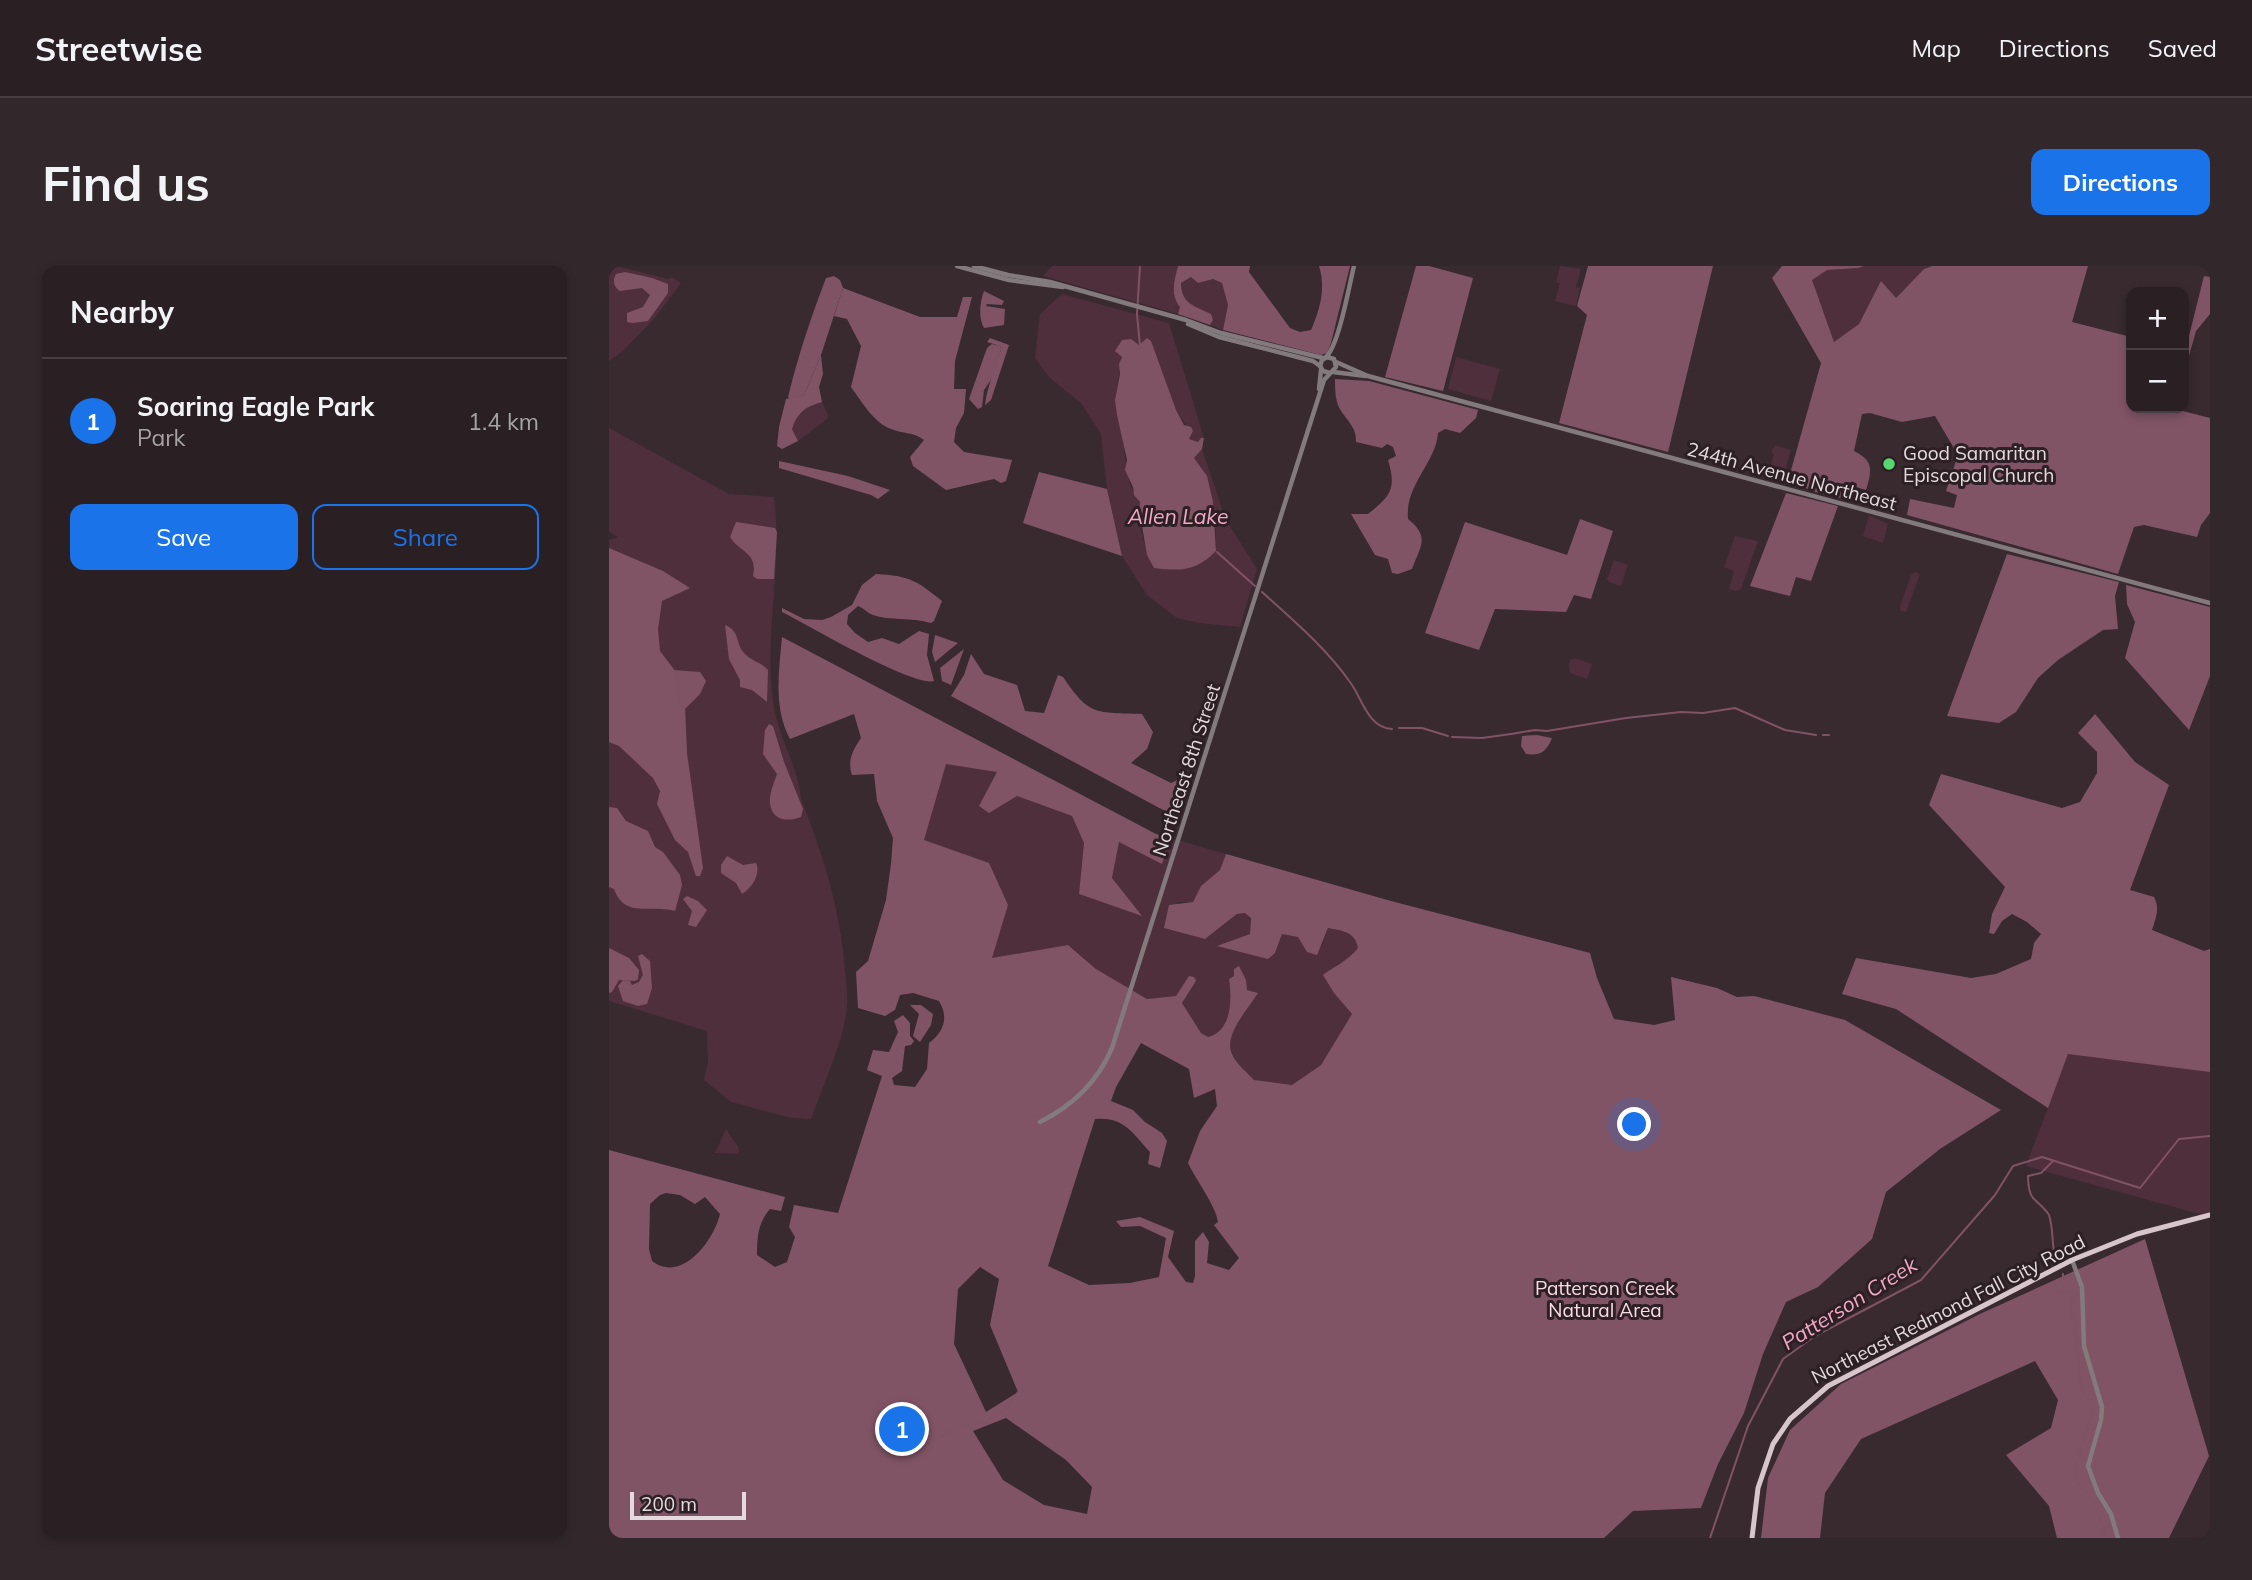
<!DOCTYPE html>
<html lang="en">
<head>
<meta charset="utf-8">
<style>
	:root { --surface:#2a2023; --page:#32282b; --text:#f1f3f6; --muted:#a5a3a6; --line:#463e41; --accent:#1a73e8 }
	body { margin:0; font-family:Mulish,sans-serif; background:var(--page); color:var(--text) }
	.controls { position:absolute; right:21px; top:21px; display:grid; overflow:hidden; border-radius:14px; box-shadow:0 4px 10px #0003 }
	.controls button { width:63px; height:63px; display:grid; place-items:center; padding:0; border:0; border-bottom:2px solid var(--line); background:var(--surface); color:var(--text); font:35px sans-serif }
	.scale { position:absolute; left:21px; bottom:18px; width:116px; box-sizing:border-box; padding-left:7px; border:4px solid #e4dadd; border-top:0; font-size:19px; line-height:24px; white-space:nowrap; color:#e4dadd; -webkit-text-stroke:5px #2d2025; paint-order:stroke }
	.you { position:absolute; left:1026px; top:859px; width:24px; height:24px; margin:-18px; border:5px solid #fff; border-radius:50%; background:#1a73e8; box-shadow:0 0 0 10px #1a73e833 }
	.badge { display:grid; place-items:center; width:46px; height:46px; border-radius:50%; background:var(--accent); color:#fff; font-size:23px; font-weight:700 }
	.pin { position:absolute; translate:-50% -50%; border:4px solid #fff; box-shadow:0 2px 7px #0006 }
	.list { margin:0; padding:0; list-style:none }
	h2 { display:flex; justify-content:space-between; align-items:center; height:91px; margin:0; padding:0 28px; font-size:30px }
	h2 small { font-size:23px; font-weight:400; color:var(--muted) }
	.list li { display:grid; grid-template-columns:46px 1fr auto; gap:21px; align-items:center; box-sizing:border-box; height:126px; padding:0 28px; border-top:2px solid var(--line) }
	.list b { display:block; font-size:26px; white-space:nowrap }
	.list p { margin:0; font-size:23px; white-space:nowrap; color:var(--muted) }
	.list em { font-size:23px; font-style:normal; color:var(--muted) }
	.actions { display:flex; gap:14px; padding:21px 28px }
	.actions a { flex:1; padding:16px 0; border:2px solid var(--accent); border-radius:14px; text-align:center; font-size:24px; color:var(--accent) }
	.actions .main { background:var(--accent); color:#fff }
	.map { position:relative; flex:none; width:1601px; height:1272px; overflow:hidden; border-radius:14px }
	header { display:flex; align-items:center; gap:42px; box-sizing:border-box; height:98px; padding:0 35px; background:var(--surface); border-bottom:2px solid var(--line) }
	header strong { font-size:33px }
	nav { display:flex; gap:38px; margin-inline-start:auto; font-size:24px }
	.intro { display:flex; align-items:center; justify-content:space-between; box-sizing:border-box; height:168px; padding:0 42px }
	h1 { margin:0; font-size:49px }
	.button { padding:18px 32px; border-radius:14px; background:var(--accent); color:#fff; font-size:24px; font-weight:700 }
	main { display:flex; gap:42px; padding:0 42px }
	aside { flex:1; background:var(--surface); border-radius:14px; box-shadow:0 4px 10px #0003 }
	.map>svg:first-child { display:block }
	.green { fill:#502f3c }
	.forest { fill:#815465; fill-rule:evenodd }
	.water { fill:#805364 }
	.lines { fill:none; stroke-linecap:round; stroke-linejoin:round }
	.stream { stroke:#805364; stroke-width:2 }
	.tertiary { stroke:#827a7d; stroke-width:4.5 }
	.primary { stroke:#d6c6cc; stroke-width:5 }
	.poi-dot { fill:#55d671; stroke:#2d2025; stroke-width:2.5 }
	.labels { text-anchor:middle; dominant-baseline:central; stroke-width:6; stroke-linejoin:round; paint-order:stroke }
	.poi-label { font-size:19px; fill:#e4dadd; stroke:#2d2025; text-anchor:start }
	.street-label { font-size:19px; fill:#e4dadd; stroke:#2d2025 }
	.park-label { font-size:19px; fill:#fadae5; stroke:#2d2025 }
	.water-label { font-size:21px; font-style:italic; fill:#f3a9c5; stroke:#2d2025 }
</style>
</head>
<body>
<header>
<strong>Streetwise</strong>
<nav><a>Map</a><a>Directions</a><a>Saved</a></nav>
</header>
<div class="intro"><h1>Find us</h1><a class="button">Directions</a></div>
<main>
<aside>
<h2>Nearby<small></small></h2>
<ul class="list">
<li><span class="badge">1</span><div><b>Soaring Eagle Park</b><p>Park</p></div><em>1.4 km</em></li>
</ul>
<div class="actions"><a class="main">Save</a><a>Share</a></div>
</aside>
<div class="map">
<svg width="1601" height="1272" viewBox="0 0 1601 1272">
	<rect width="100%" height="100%" fill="#382a2f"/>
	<!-- green -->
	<g class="green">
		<path d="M443,0H569C565,15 561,28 572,41L569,48L434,10Z"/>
		<path d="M951,0L972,3L967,21L971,22L967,40L946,35L951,17L947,16Z"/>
		<path d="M1255,0H1323L1315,3L1287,32L1272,16L1250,58L1225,76L1202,14L1218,4L1249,2Z"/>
		<path d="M0,1H11L59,13L63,11L72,17L45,53L14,85L0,95Z"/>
		<path d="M582,11L589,17L604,13L613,17L619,39L614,64L601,59L604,54L602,48C585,40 572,38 572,17Z"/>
		<path d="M453,28L560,57L595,172H592L589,176L580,173L584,165C564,152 550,99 542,75L530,79L513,74C510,81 512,82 512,89C512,102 508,118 507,132C506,144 511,153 513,164C517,188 515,217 531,236C529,258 535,283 545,302C570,305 589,305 607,285C607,251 605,220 585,192L593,183L617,254L648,303L631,361L590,357L568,352L538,329L513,290L498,223L492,168L472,137L441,112L426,92L431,48Z"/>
		<path d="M847,91L891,103L882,135L839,123Z"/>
		<path d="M209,136H213L219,149L218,153L189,175L183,163C188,148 195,143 209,136Z"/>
		<path d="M0,162L120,228L165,231C174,298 155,367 164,435C168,469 190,502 192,533C214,588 231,643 236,703C237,716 239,729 238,741C236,771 213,823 202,853L183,852L122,836L95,814L99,796L98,765L0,735V274L9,271L0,265Z"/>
		<path d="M1166,179L1182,184L1174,212L1159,208L1165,188L1162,187Z"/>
		<path d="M1260,249L1279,258L1274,277L1254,270Z"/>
		<path d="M1126,270L1149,275L1132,323L1127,325L1120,323L1125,305L1115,301Z"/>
		<path d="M1005,294L1019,299L1012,320L1000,316L998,313Z"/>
		<path d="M1306,306L1311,308L1297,346L1291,344V340L1302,309Z"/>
		<path d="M966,392L983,398L978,413L961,407L960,401L961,394Z"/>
		<path d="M336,497L389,506L371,540L408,530L463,550L475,577L470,628L531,649L503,612L510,575L553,598L562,572L617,588L611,604L592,620L584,636H569L556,662L596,673L629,648L636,647L642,652L641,668L610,680L666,687L673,668L690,671L698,686L713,679L719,662C733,665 746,665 749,682L740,694L727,699L725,727L743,748L712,799L683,819L645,814C639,807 627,798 623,788C614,769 639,742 649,727L638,724L625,710L620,713C623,733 623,765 599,771L592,767L573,737L587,715L580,711L567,730L538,733L487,703L459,679L382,693L399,639L315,574Z"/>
		<path d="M1521,624L1545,631C1550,642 1547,652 1543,664L1595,685L1601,683V951L1417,900Z"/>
		<path d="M117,863L130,882L129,888L106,887Z"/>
	</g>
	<!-- forest -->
	<g class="forest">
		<path d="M569,0H641L640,6L681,62L691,66L702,64C711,43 717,22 710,0H741L722,77L718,87L712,89L614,64L619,39L613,17L604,13L589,17L582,11L572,17C572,38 586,40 602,48L604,54L601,59L569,48L571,41C561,28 565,15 569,0Z"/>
		<path d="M807,0H820L864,12L834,125L776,111Z"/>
		<path d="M979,0H1104L1059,186L950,157L978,49L968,40Z"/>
		<path d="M1173,0H1255L1249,2L1218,4L1203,14L1225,76L1250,58L1272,15L1287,32L1315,3L1323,0H1479L1463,56L1522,71V142H1562L1601,152V247L1592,259L1588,271L1535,259L1525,261L1509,308L1298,249L1301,233L1345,242L1348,229L1337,225L1349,189L1326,150L1293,156L1261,147L1253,148L1245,185C1265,195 1263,204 1257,224L1243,220L1235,224L1231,232L1207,226L1179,215L1212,97L1163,12Z"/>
		<path d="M1595,10L1601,11V48L1587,65L1576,104L1575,90Z"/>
		<path d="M234,22L311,51H348L354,31H363L346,95L345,123H357L355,147L347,162L345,176L355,186L403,194L397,215L392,217L385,213L337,224L304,200L301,191L315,174C305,166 294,168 282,163C265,157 253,136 242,121L252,80L238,53L225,50Z"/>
		<path d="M381,72L400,79L382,134L376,139C378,120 387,102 392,83L391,80L378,76Z"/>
		<path d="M212,89L214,108L210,121L213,136C197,140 188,147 183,163L189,175L173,183L168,180L170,161L177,133L195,129Z"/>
		<path d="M726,113L760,115L869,144L867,152L851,167L836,163L829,167C827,197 796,218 799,253C821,271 812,279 803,303L789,308L783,307L779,293L766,289L742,248H759C781,230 788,224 779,194L787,190L784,181L778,178L773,182L747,176C748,158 732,151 728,136C726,129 726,120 726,113Z"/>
		<path d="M170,195L239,210L281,224L269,233L262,229L170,202Z"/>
		<path d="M430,206L498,223L513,290L414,257Z"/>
		<path d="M1177,227L1229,240L1202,315L1187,311L1181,330L1141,320Z"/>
		<path d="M971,253L1004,265L982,333L965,329L957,346L886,343L870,384L816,367L856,256L958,289Z"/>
		<path d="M0,282L54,305L81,322L53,335L49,363L51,385L67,406L76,440L78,487L94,602L91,610H87L79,586L66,574L48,538L51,525L44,512L10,480L0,476Z"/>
		<path d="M1398,288L1510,316L1506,330L1509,363L1494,364L1449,394L1429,412L1407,446L1390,457L1338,450Z"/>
		<path d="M267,308C301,310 307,314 333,335L325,355L322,357C303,351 280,355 264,349C258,347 255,342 249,340L239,349L238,358L246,367L259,376L273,372L290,378L310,365L320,368L318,389L325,415C304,421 199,359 173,346V342L195,353L213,354L222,351L243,339L253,319Z"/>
		<path d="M1517,319L1601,341V410L1580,464L1516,392L1526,356L1518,338Z"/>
		<path d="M173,371L547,568L562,572L553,598L510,576L503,612L533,650L470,628L475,577L463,550L408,530L380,547L370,540L388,506L337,498L315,574L380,597L399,639L383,692L459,679L487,703L538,733L567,730L580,710L585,711L587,715L573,737L592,767L599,771C623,765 623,733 620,713L625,710V703L630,700L637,714L638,724L649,727C640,742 614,769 623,788C627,798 639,807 645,814L683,819L712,799L743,748L725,727L714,709C727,699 739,695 749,682C746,665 733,665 719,662L708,689L698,686L689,671L673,668L666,687L659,693L608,680L641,668L642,652L636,647L628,648L596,673L555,662L560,639L584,636L592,620L611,604L617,588L782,635L981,687L988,712L1005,753L1045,759L1066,754L1062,711L1108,722L1128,731L1145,730L1236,754L1392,844L1331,883L1277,926L1263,973L1209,1021L1177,1036L1154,1088L1135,1147L1109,1198L1092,1242L1024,1245L995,1272H0V884L176,931L172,945L161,943C149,957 148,971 148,989L166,1001L178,996L186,971L180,961L185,939L229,947L273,810L258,804L264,784L280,786L289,766L285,755L294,749L301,757V770L305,775L302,779L296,780L293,805L283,812L285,819L306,821L318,803L320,777C335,766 340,751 330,735L304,727L291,729L286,744L276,750L249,742L247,706L259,695L277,634L282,598L284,572L268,535L265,508L243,509C238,494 244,484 252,472L245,448L181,473C164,441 170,406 173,371ZM532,777L580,803L585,832L606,823L608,840L591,865L579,897C587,914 607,940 609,956L605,959L630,992L620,1004L598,997L600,976L594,966L586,975V1010L584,1017L577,1016L559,991L565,965L531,951L507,955L512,961L531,960L557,972L550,1011L521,1017L480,1019L439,1000L486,853C514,850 523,866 541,886L539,898L551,902L558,875L553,867L536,856L524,844L502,835L507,821ZM57,927L71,929L86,938L96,931L111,948C105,974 73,1018 43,995L40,983L41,938L51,929ZM371,1001L390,1013L381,1059L409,1126L377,1146L345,1078L349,1023ZM397,1152L457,1194L483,1221L478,1248L435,1239L394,1214L364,1165Z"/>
		<path d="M362,388L375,408L408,419L416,445L435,447L449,409L454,411C481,451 487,446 533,448L544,466L538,483L522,497L562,517L583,507L569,552L342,430L355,409Z"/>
		<path d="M1486,448L1526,496L1560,519L1521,624L1545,631C1551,642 1547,652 1543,664L1595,685L1601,683V806L1459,788L1439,842L1287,743L1233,728L1247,692L1362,712L1387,708L1422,693L1425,677L1432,668L1418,656L1403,648L1393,655L1385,668L1380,667L1383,648L1396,621L1320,539L1332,508L1453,542L1471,536L1488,507V486L1469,467Z"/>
		<path d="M0,541L8,542L17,555L39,565L46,581L54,586L71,609L73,619L66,645C41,638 16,653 5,623L0,621Z"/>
		<path d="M0,682L20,692L30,704L29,713L26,715L10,714L3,726L0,727Z"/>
		<path d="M1536,973L1600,1190L1560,1272H1448L1440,1240L1397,1189L1442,1162L1449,1134L1426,1095L1252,1173L1216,1227L1211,1272H1152L1159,1212L1181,1164L1232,1118L1373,1047Z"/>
	</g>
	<!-- water -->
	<g class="water">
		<path d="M16,6L43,12L59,18V27L39,55L23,57L18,56V47L34,41L41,29L33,22L11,25C5,21 3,15 7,8Z"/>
		<path d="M225,10L231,14L234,22L212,89L195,129L181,133L179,131C189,90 202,51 217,12Z"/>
		<path d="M375,25L395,35L393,39L378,38L377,40L396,43L395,59L375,62C369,51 371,36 375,25Z"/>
		<path d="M538,72L542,75L567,144L575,159L582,161L584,165L580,173L589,176L592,172H595L593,183L585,192L598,210L604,236L607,285C587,306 571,305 545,302L538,289L533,260L526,257L525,252L530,246L531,236L525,229L524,221L516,204L518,194L508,149L506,134L511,108L510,98L513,91L506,85L513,74L522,73L530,79Z"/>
		<path d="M383,78L391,80L392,83L386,108L375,124L373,141L369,143L360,133L378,82Z"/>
		<path d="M127,256L166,262L168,266L165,313H148L144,310C149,286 131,287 121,271Z"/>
		<path d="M116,359C132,366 126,377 135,387C142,395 152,396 159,404L158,436L143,424L131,421V414L120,393Z"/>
		<path d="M326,369L349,377L326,396L323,386Z"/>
		<path d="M355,383L342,419L333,415L331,402Z"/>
		<path d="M64,404L91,406L97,415L91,428L72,447Z"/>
		<path d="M160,458L164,460L175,496L194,543L192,551C178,556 163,555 161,537C160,528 165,517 168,508L154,488L156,464Z"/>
		<path d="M928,469L943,472C938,485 932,490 917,488L912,480L913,470Z"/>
		<path d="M118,590L134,599L147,597C152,608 143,622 133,628L127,617L112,607V599Z"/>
		<path d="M78,630L89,635L98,644L87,661L79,659L83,645L74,633Z"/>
		<path d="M33,688L41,695L43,722L38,738L29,740L14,735L9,720L14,714L21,715L23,719L30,716L34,709L29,690Z"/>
		<path d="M301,739H312L324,748L322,759L311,776L304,770L310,748Z"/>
	</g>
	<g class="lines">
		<!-- stream -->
		<g class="stream">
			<path d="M531,80L528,48L531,0"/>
			<path d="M608,286L646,320"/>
			<path d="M653,326C684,354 717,382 741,416C753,432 759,462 783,463"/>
			<path d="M790,462H813L839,470"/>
			<path d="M902,468L926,464L938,465L1017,452L1072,446L1094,447L1126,442L1176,464L1207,469"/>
			<path d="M1214,469H1220"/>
			<path d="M843,471L873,472L902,468"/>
			<path d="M1444,895L1432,907L1419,910C1419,917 1420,927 1424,932C1430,938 1436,942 1440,949C1445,964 1442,979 1447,994"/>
			<path d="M1454,1008V1012L1444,1023L1449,1027L1463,1024L1464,1028L1461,1042L1466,1060L1472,1123L1485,1142L1467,1199V1216L1486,1237L1497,1272"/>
			<path d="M278,1192L312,1182L342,1164L355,1159L376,1157L388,1147L396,1145L409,1126"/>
			<path d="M1101,1272L1139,1160L1174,1093L1206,1070L1312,1014L1386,929L1404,900L1433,891L1531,922L1570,873L1601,870"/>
		</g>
		<!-- tertiary -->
		<g class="tertiary">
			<path d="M348,0L400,14L454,21"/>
			<path d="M365,0L399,9L441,16L577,54L612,67L714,92"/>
			<path d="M579,58L610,71L704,95L711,100"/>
			<path d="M717,91C730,79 740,20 745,0"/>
			<path d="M727,96L759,110L1601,337"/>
			<path d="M724,106L757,110"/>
			<path d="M710,123L712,104"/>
			<path d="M431,856C463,840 489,815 503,782L715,114L727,101L725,93L718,91L713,94L711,100L714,105L721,107"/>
			<path d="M1463,994L1473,1021L1475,1080L1493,1141L1492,1154L1479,1200L1489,1227L1502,1248L1509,1272"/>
		</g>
		<!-- primary -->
		<path class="primary" d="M1143,1272L1149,1222L1164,1178L1181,1153L1219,1120L1463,994L1528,968L1601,949"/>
	</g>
	<!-- markers -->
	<circle class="poi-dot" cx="1280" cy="198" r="7"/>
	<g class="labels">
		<!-- poi labels -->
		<g class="poi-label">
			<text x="1294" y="187">Good Samaritan<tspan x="1294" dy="22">Episcopal Church</tspan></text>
		</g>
		<!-- street labels -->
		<g class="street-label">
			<text transform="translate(1183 210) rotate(15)">244th Avenue Northeast</text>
			<text transform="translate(577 504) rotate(-72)">Northeast 8th Street</text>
			<text transform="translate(1339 1043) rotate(-27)">Northeast Redmond Fall City Road</text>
		</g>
		<!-- park labels -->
		<g class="park-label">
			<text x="996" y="1022">Patterson Creek<tspan x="996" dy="22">Natural Area</tspan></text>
		</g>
		<!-- water labels -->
		<g class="water-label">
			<text x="569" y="250">Allen Lake</text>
			<text transform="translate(1240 1037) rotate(-32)">Patterson Creek</text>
		</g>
	</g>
</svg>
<div class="controls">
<button>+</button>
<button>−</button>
</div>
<div class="scale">200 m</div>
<div class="you"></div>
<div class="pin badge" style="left:293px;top:1163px">1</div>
</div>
</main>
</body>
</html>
